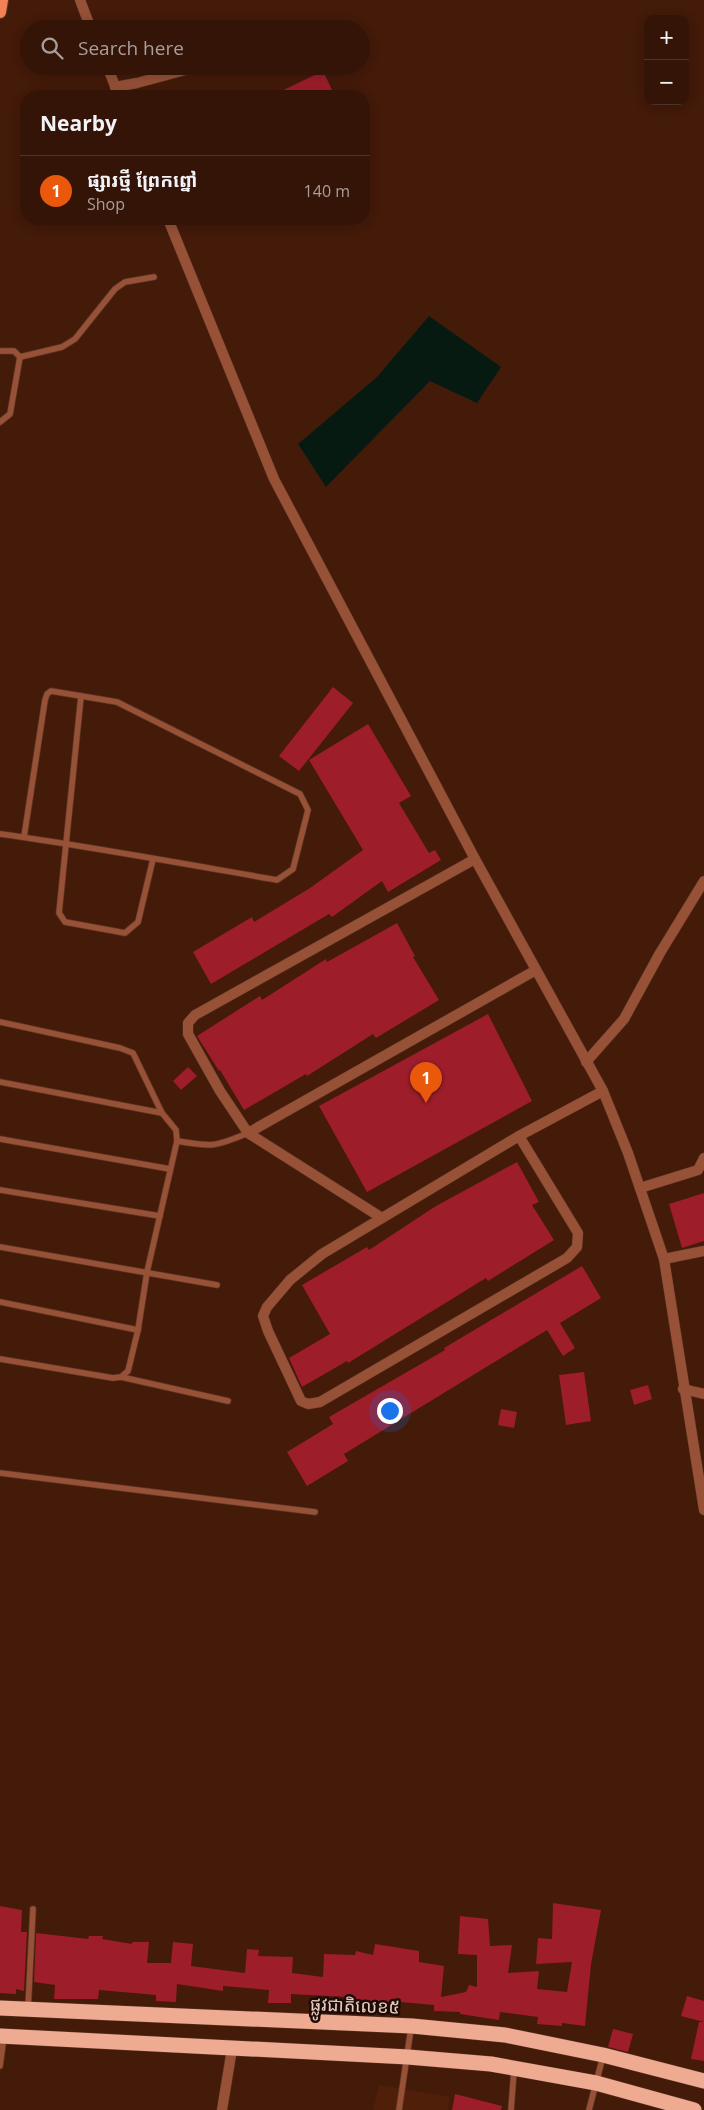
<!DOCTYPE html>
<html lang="en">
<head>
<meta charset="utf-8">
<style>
	:root { --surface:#331407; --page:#3e2115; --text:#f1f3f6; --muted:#a99e9b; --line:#4e3328; --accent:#ea580c }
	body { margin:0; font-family:"Open Sans","Noto Sans Khmer",sans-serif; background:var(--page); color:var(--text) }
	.controls { position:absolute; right:15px; top:15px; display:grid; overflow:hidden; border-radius:10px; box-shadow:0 2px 12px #0003 }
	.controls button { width:45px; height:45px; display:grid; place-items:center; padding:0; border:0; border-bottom:1px solid var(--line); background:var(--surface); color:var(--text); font:25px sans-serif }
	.you { position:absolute; left:389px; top:1410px; width:18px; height:18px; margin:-12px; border:4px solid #fff; border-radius:50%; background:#1a73e8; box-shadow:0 0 0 8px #1a73e833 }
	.badge { display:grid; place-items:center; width:32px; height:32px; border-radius:50%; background:var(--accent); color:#fff; font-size:16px; font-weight:700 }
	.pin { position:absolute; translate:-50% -41px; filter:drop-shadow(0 1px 2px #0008) }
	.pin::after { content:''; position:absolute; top:26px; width:18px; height:15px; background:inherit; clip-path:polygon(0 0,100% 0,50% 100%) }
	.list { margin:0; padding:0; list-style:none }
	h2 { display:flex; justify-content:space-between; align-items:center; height:65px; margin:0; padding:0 20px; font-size:21px }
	h2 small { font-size:16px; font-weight:400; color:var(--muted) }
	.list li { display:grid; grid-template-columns:32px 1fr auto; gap:15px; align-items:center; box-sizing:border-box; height:70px; padding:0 20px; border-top:1px solid var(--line) }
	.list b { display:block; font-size:19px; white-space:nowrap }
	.list p { margin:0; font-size:16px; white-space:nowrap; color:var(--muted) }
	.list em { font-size:16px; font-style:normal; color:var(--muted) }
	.icon { flex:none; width:28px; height:28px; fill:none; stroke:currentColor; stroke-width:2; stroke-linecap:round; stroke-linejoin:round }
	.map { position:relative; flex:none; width:704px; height:2110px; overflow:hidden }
	.search { position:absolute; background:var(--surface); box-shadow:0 2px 12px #0003; left:20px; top:20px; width:350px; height:55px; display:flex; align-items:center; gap:12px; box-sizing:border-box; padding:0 18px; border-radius:28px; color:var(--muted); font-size:19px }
	.panel { position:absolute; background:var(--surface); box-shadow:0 2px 12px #0003; left:20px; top:90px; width:350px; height:135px; border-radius:20px }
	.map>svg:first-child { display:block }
	.built { fill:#501f0a }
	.water { fill:#061a11 }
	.building { fill:#9d1d2b }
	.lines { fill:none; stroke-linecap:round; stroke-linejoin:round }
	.lane-casing { stroke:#5e3626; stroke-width:7 }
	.street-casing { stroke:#5e3626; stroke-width:11 }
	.primary-casing { stroke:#5e3626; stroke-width:14 }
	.highway-casing { stroke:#5e3626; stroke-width:16 }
	.lane { stroke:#965137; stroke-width:5.5 }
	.street { stroke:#965137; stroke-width:10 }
	.primary { stroke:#f28155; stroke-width:12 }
	.highway { stroke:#efab91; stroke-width:15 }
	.labels { text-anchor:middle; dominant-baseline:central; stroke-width:5; stroke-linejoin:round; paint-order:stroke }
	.street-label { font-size:18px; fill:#e7cbc0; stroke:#1e0b05 }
</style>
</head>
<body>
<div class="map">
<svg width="704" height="2110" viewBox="0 0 704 2110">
	<rect width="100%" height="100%" fill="#441a09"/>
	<!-- built -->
	<path class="built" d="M379,2085L450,2097L448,2110H373Z"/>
	<!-- water -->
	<path class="water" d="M429,316L501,367L477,403L430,381L326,487L298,444L377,377Z"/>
	<!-- building -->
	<g class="building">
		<path d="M323,71L335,96H271Z"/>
		<path d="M333,687L353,703L299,771L279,756Z"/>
		<path d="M368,724L411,796L399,803L429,853L435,850L441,860L388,892L382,881L332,917L329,914L211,984L193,952L252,917L254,922L310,888L363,850L309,760Z"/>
		<path d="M397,923L415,956L413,957L439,1000L376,1038L373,1034L307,1076L306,1074L244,1110L220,1070L219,1071L197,1036L260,996L262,1000L326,959L327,962Z"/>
		<path d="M488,1014L532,1101L367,1192L319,1106Z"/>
		<path d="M188,1067L197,1076L181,1090L173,1081Z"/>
		<path d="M517,1162L539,1202L532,1205L554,1240L488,1281L486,1278L348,1363L347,1361L302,1387L289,1358L330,1334L302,1285L367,1247L369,1250L436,1206Z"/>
		<path d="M704,1193V1241L682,1248L669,1204Z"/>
		<path d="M582,1266L601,1298L560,1323L575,1348L563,1356L547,1330L344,1454L348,1461L307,1486L287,1452L333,1424L329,1417L445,1350L444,1348Z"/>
		<path d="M584,1372L591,1421L566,1425L559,1375Z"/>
		<path d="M648,1385L652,1399L634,1405L630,1390Z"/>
		<path d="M501,1409L517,1412L514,1428L498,1425Z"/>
		<path d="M553,1903L601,1910L591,1964L585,2026L562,2023V2026L537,2024L538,2017L500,2012L499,2020L460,2014V2012L434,2011V2005L400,2002V2010L383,2008V2013L370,2012L371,2009L345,2005L347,1997L291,1994V2003H268L269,1990L223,1986V1991L177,1984L176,2002L156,2001V1995L99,1990L98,1999H54L55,1985L34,1982L36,1933L88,1939L89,1936H103L102,1939L132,1944V1942H149L147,1963H171L173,1942L193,1944L191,1966L245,1973L247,1949L259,1950L258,1956L293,1957L292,1973L323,1977L324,1954L355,1955L356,1951L373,1955L375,1944L419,1951V1962L444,1966L441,1997L466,1992L469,1985L477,1987V1955L458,1954L460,1916L488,1919L490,1946L512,1945L508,1973L539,1971L537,1989L567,1992L572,1962L536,1964L538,1938L552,1939Z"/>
		<path d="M0,1906L22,1910L21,1932H27L24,1991L16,1989V1994L0,1993Z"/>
		<path d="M687,1996L704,2001V2022L681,2016Z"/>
		<path d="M699,2022H704V2061L691,2059Z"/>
		<path d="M613,2029L633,2034L628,2052L608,2047Z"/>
		<path d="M455,2094L502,2106L501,2110H452Z"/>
	</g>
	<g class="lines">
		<defs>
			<g id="lane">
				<path d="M0,351H14L20,357L10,414L0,422"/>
				<path d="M20,357L62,347L75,339L115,289L125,282L154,277"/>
				<path d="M81,696L59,913L65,922L125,933L138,922L153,859"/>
				<path d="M0,834C93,847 185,864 277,880L293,869L308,810L300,794L117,702L51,691L47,694L45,700L24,837"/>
				<path d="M0,1022L120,1048L133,1053L162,1113"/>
				<path d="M0,1082L162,1113L176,1130L177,1141L147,1272L138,1330L128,1371L121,1377L113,1378L0,1359"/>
				<path d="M0,1139L170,1169"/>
				<path d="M177,1141C212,1147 215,1147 248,1133"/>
				<path d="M0,1190L160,1216"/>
				<path d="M0,1247L217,1285"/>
				<path d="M0,1302L138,1330"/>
				<path d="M121,1377L228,1401"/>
				<path d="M0,1473L315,1512"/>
				<path d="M28,2009L33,1909"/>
				<path d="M0,2066L4,2036"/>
				<path d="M399,2110L411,2028"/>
				<path d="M511,2110L514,2070"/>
				<path d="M589,2110L603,2056"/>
			</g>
			<g id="street">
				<path d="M80,0L91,29"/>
				<path d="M107,66L119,96"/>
				<path d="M115,87L137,83L200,66"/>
				<path d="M168,219L274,479L475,859L603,1091L628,1153L664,1259L704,1510"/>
				<path d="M586,1062L624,1019L660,953L704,881"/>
				<path d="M248,1133L536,970"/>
				<path d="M519,1136L578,1233L577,1247L567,1258L320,1402L308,1404L301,1401L268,1331L263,1316L267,1307L290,1280L322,1254L519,1136L603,1091"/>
				<path d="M640,1188L698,1170L704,1158"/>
				<path d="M382,1218L248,1133L220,1091L188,1034V1023L195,1015L475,859"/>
				<path d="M664,1259L704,1251"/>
				<path d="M683,1389L704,1394"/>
				<path d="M222,2110L232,2049"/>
			</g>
			<path id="primary" d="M0,12L2,0"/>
			<g id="highway">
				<path d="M0,2008L412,2026L505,2035L603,2055L704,2081"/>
				<path d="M0,2036L408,2057L491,2064L596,2083L694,2110"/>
			</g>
		</defs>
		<!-- lane casing -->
		<use href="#lane" class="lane-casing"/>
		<!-- street casing -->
		<use href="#street" class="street-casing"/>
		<!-- primary casing -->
		<use href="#primary" class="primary-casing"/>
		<!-- highway casing -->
		<use href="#highway" class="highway-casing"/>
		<!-- lane -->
		<use href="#lane" class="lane"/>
		<!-- street -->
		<use href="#street" class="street"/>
		<!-- primary -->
		<use href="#primary" class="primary"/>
		<!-- highway -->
		<use href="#highway" class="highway"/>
	</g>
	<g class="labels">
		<!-- street labels -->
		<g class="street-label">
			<text transform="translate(355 2005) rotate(2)">ផ្លូវជាតិលេខ៥</text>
		</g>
	</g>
</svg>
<div class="controls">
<button>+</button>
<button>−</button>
</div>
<div class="you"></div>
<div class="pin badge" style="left:426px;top:1103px">1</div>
<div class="search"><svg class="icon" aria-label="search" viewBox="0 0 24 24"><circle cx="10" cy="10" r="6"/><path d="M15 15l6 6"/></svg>Search here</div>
<section class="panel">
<h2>Nearby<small></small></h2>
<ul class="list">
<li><span class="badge">1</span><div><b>ផ្សារថ្មី ព្រែកព្នៅ</b><p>Shop</p></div><em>140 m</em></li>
</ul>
</section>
</div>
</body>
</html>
